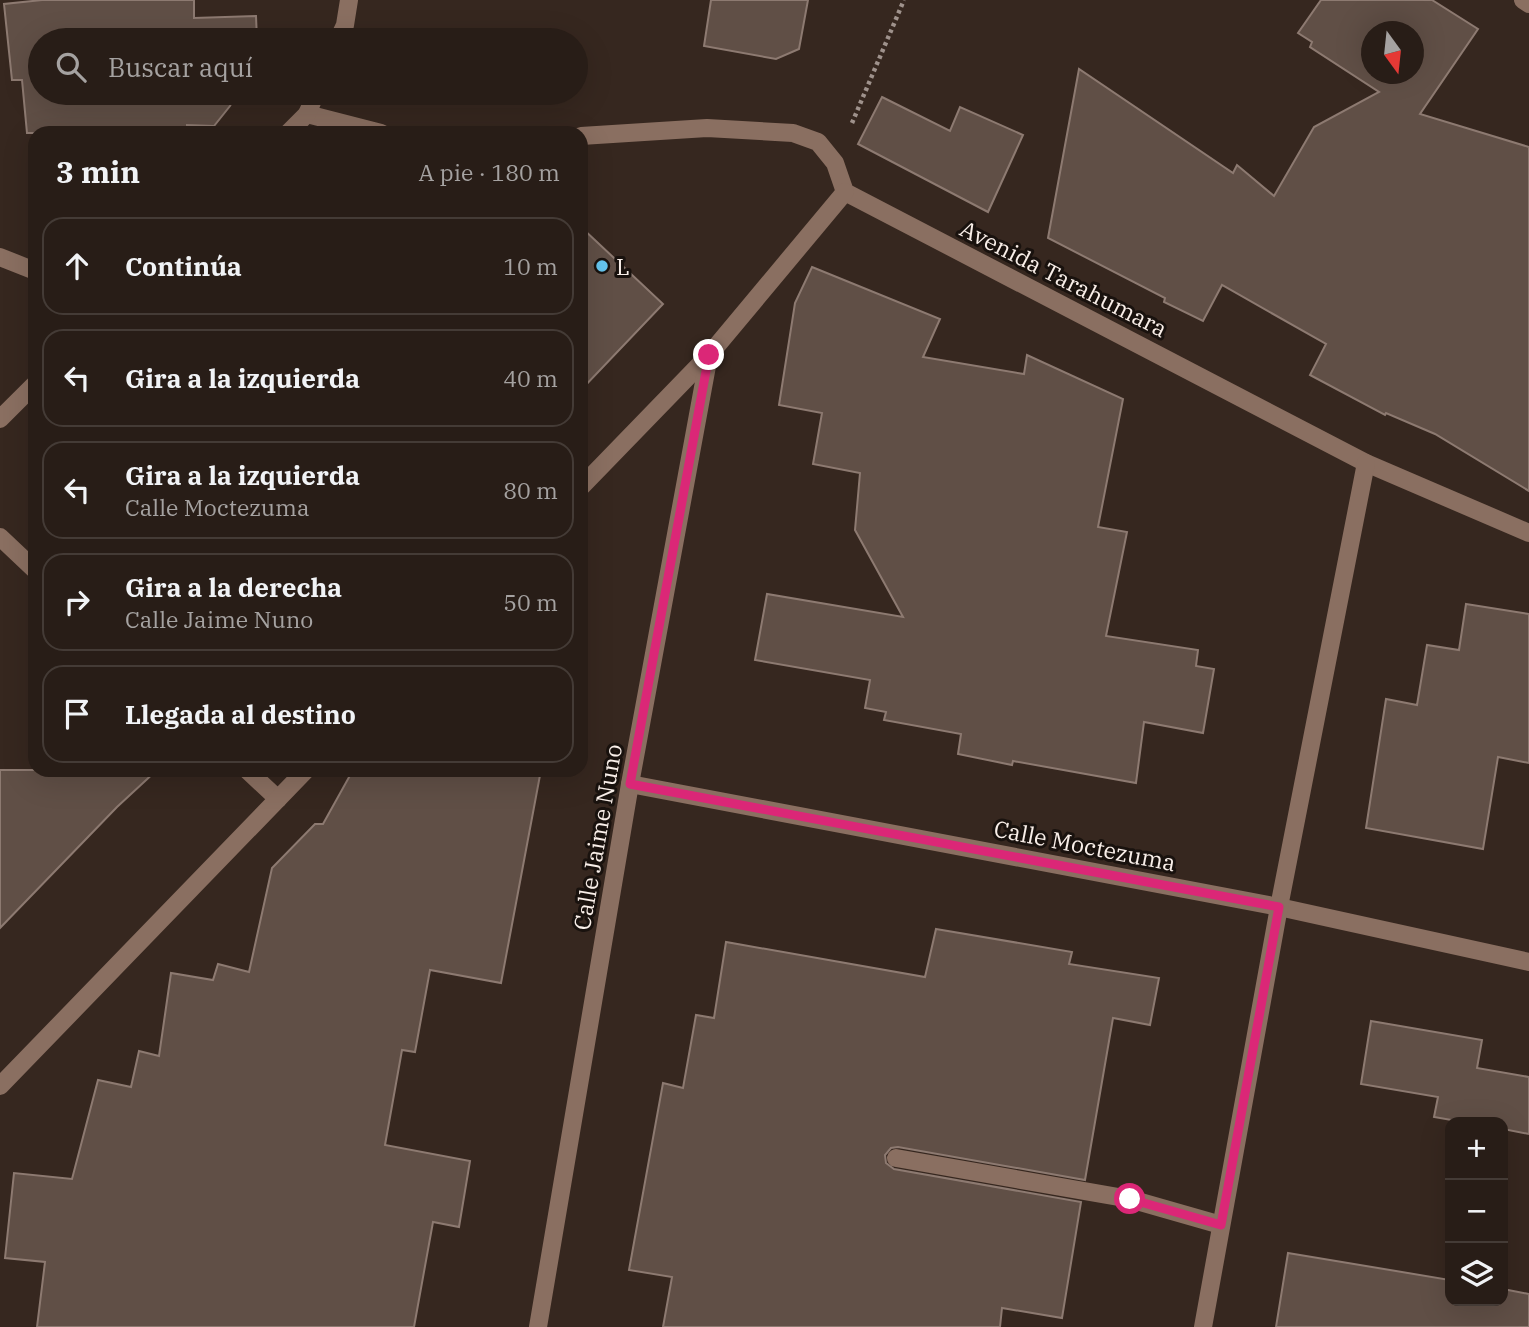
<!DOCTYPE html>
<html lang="es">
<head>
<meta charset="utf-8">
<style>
	:root { --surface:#281d17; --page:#302620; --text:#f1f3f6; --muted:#a5a2a1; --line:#443b36 }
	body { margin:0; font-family:"IBM Plex Serif",serif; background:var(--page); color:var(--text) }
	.controls { position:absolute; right:21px; bottom:21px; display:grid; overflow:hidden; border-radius:14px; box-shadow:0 7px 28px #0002 }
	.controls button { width:63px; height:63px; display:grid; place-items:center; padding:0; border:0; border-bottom:2px solid var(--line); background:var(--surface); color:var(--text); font:35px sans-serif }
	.compass { position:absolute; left:1361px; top:21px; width:63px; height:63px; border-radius:50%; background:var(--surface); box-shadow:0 7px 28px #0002; rotate:165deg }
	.stop { position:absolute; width:21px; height:21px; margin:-16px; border:5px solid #db2777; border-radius:50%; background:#fff }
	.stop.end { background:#db2777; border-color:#fff; box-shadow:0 2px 7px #0008 }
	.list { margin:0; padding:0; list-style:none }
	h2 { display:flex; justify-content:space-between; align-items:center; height:91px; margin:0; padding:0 28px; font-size:30px }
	h2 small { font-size:23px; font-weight:400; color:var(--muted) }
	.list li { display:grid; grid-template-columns:46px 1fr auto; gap:21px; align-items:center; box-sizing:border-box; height:98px; margin:0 14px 14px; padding:0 14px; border:2px solid var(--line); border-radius:21px }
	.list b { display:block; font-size:26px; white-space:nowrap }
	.list p { margin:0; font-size:23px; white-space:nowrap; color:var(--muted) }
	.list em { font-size:23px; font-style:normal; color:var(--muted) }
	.icon { flex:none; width:38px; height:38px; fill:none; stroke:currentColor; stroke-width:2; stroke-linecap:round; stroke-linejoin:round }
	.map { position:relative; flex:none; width:1529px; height:1327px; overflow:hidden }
	.search { position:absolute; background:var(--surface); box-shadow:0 7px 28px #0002; left:28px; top:28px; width:560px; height:77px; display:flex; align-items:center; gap:18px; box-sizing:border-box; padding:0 24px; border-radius:38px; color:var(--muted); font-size:26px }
	.panel { position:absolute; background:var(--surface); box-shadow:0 7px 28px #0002; left:28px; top:126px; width:560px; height:651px; border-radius:21px }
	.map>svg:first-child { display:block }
	.building { fill:#604f46; stroke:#8d7a71; stroke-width:2; fill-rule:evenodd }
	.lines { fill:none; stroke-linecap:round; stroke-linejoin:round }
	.path { stroke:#9f928c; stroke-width:4.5; stroke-dasharray:3.5 3.5; stroke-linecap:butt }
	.minor { stroke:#8a6f61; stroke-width:18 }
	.route { stroke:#db2777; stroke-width:9 }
	.poi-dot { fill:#65c5ee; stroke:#19120e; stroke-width:2.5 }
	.labels { text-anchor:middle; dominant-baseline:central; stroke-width:6; stroke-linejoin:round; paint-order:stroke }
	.poi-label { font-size:23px; fill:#f9efe9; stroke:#19120e; text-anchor:start }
	.street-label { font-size:23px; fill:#f9efe9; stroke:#19120e }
</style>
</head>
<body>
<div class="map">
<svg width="1529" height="1327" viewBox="0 0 1529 1327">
	<rect width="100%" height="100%" fill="#36271f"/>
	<!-- building -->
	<g class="building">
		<path d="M42,0H194V18L256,16L257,40H40V93H237L230,106L214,126L187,125V133H27L22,80H12L4,4Z"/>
		<path d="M711,0H808L799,49L776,59L704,46Z"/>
		<path d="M1321,0H1432L1478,29L1420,114L1529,147V491L1435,434L1386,413L1385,415L1310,375L1326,344L1222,285L1203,321L1164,302L1165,298L1048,238L1079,69L1233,173L1237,165L1274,196L1314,127L1379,92L1310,47L1312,42L1298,33ZM1371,32H1413V74H1371Z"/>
		<path d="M882,97L950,131L960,107L1023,135L988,212L858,144Z"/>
		<path d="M581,227L663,304L581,390Z"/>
		<path d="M812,267L940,319L923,357L1024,374L1027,355L1123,399L1098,527L1127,532L1106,636L1198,650L1196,666L1214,669L1203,733L1144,722L1136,783L1013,761L1012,765L958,754L961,734L884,720L886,712L865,708L870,680L755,660L767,594L903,617L855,530L860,473L813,464L822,413L779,405L795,303Z"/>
		<path d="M1466,604L1529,614V763L1498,757L1483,849L1366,828L1386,699L1417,705L1427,645L1459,650Z"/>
		<path d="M0,770H157L117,807L0,928Z"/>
		<path d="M353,770H541L501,983L430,970L415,1052L402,1050L385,1145L470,1161L459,1227L433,1222L414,1327H37L45,1262L5,1258L14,1173L72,1179L98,1080L131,1087L139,1051L159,1056L171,973L213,980L218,964L249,972L272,868L315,824H323Z"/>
		<path d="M936,929L1072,952L1069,964L1159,978L1150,1025L1113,1018L1085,1180L898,1147L891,1148L885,1155L886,1163L894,1169L1081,1202L1062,1318L1002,1308L1000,1327H663L672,1277L629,1270L663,1083L683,1088L696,1015L714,1018L726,942L925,977Z"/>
		<path d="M1371,1021L1482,1040L1477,1068L1529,1077V1134L1503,1129V1122H1463L1434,1117L1438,1097L1361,1084Z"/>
		<path d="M1288,1253L1450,1280V1301H1503V1289L1529,1294V1327H1276Z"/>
	</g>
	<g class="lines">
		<!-- path -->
		<path class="path" d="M852,123L904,0"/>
		<!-- minor -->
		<g class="minor">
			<path d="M1523,0L1529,4"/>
			<path d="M338,40L345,25L349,0"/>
			<path d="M307,114L381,133"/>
			<path d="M288,133L307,114L316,93"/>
			<path d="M581,136L707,128L793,133L818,142L835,163L845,192L1366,463L1529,533"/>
			<path d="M0,257L35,271"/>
			<path d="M0,419L35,384"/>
			<path d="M581,487L709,355L845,192"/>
			<path d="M0,537L35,570"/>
			<path d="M247,770L278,799"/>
			<path d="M630,784L1279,907L1529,962"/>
			<path d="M0,1086L306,770"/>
			<path d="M896,1158L1130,1199L1221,1225"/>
			<path d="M538,1327L630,784L709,355"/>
			<path d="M1203,1327L1279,907L1366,463"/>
		</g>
	</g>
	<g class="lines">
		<!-- route -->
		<path class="route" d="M709,355L630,784L1279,907L1221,1225L1130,1199"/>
	</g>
	<!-- markers -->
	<circle class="poi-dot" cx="602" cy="266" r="7"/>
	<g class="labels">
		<!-- poi labels -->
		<g class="poi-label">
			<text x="616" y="266">L</text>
		</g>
		<!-- street labels -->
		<g class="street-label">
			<text transform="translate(1064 278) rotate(27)">Avenida Tarahumara</text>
			<text transform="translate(597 837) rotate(-80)">Calle Jaime Nuno</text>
			<text transform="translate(1085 845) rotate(11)">Calle Moctezuma</text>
		</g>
	</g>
</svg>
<div class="controls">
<button>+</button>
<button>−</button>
<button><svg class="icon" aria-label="layers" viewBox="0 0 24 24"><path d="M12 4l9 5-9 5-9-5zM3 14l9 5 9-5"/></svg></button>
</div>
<svg class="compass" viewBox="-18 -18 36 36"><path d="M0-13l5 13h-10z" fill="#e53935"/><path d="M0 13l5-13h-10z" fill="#a5a2a1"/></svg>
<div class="stop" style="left:1130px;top:1199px"></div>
<div class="stop end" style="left:709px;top:355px"></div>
<div class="search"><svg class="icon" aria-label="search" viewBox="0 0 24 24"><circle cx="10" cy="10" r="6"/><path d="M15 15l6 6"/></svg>Buscar aquí</div>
<section class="panel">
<h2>3 min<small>A pie · 180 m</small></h2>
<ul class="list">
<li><svg class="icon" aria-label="ahead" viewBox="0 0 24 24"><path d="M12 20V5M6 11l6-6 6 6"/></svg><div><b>Continúa</b></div><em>10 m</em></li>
<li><svg class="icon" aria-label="left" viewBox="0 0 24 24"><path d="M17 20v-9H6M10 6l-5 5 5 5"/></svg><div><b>Gira a la izquierda</b></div><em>40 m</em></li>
<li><svg class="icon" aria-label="left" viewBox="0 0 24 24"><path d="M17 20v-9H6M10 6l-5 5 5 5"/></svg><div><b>Gira a la izquierda</b><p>Calle Moctezuma</p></div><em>80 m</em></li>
<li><svg class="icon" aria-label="right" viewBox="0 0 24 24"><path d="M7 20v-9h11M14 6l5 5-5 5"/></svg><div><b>Gira a la derecha</b><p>Calle Jaime Nuno</p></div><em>50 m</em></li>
<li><svg class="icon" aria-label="arrive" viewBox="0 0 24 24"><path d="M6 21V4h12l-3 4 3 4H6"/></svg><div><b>Llegada al destino</b></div></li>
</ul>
</section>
</div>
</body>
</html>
